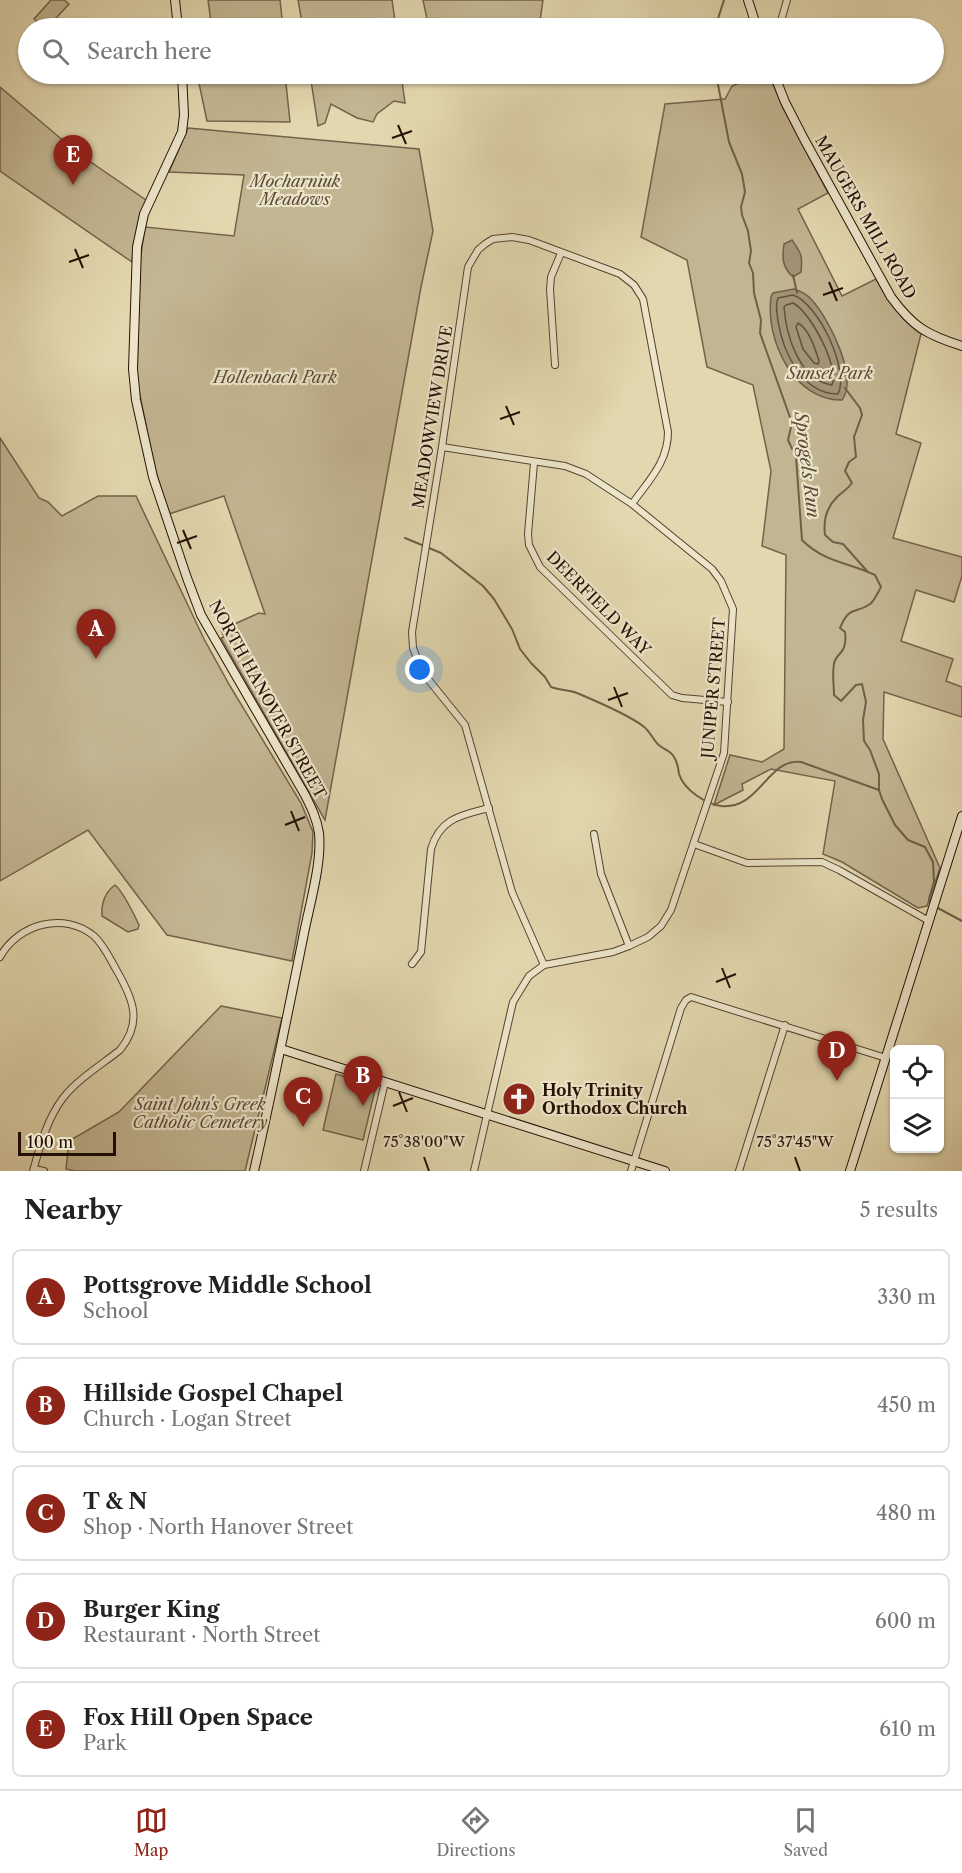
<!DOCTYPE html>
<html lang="en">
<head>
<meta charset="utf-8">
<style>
	:root { --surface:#fff; --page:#f6f6f6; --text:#222; --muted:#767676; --line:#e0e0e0; --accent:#8f2418 }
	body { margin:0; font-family:"Libre Caslon Text",serif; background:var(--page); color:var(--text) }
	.controls { position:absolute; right:18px; bottom:18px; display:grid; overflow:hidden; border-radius:9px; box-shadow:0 2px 4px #0004 }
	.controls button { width:54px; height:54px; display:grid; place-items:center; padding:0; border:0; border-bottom:2px solid var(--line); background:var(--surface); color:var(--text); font:30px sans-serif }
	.scale { position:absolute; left:18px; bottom:15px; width:98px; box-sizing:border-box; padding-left:6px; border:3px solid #241005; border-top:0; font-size:16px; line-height:21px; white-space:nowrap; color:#241005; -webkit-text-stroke:4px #ece5ca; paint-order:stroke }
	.you { position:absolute; left:420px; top:670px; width:21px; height:21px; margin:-15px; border:4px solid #fff; border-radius:50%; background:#1a73e8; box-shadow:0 0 0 9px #1a73e833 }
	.badge { display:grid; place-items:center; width:39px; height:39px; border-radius:50%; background:var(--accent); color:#fff; font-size:20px; font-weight:700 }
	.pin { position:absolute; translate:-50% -50px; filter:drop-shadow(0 2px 3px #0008) }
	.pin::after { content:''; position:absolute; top:32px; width:21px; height:18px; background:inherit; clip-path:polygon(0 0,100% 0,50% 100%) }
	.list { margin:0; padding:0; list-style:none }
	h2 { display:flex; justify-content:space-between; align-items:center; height:78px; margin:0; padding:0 24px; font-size:26px }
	h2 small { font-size:20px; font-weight:400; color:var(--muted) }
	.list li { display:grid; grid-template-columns:39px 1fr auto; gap:18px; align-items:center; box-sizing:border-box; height:96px; margin:0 12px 12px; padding:0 12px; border:2px solid var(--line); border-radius:9px }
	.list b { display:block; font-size:22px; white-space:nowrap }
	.list p { margin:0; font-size:20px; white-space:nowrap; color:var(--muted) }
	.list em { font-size:20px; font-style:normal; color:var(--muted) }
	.icon { flex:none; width:33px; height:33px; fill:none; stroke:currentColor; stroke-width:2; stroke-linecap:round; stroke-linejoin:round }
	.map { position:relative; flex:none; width:962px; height:1171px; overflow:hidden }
	.search { position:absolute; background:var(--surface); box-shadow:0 2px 4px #0004; left:18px; right:18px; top:18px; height:66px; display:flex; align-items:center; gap:15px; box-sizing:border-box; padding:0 21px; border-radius:33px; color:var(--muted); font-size:22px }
	.sheet { height:618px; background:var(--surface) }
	nav { display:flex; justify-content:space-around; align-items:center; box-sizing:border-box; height:84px; border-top:2px solid var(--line); background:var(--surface); font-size:16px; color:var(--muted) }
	nav a { display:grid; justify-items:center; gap:3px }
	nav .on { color:var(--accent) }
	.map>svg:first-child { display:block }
	.green { fill:#c2b591; stroke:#73624b; stroke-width:1.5 }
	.water { fill:#a19375; stroke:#6f5f48; stroke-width:1.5 }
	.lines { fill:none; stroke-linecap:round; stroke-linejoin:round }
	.shore { stroke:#62523d; stroke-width:1.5 }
	.stream { stroke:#6f5f48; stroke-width:2 }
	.street-casing { stroke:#54422f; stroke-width:8 }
	.secondary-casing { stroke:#241005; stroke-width:10 }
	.street { stroke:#ece5ca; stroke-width:6 }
	.secondary { stroke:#ece5ca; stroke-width:8 }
	.ticks { fill:none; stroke:#241005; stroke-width:2 }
	.labels { text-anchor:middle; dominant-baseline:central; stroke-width:4.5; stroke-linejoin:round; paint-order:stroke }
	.park-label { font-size:16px; font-style:italic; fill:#5b4a36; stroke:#ece5ca }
	.street-label { font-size:16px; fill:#241005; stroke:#ece5ca }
	.poi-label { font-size:16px; font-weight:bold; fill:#241005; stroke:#ece5ca; text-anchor:start }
	.water-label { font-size:18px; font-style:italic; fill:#5c4b37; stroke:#ece5ca }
	.ticks-label { font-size:15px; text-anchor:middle; fill:#241005; stroke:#ece5ca; stroke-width:4.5; stroke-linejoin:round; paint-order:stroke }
</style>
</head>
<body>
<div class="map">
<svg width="962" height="1171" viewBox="0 0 962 1171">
	<rect width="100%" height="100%" fill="#e2d7ae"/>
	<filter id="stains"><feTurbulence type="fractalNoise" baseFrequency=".00333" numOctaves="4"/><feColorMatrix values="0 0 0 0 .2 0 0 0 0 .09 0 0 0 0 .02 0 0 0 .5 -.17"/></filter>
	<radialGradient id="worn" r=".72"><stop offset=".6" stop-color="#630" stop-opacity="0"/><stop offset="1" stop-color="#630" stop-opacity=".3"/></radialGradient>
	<!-- green -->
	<g class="green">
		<path d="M51,0H64L69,4L47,28H45L34,19Z"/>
		<path d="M208,0H280L283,28H191L190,23L211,22Z"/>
		<path d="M298,0H392L396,28H303Z"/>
		<path d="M423,0H543L539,28H432L428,24Z"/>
		<path d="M197,74H285L290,122L207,121Z"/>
		<path d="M310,74H401L405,103L394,101L377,114L373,122L357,118L331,104L325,123L318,126Z"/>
		<path d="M762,74H769L782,106L828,193L798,209L842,296L876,279C889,301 900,319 921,334L896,434L921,443L893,538L962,557V576L954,602L916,590L901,641L953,659L946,681L962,687V717L884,692L883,739L940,868L927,906L918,908L842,862L823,854L835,781L771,769L742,784L743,790L714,805L730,755L762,762L784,749L786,555L762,546L771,471L753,385L707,367L687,260L641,237L665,104L725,99L732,86Z"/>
		<path d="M0,87L79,154L146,200C138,221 134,240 132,262L0,171Z"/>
		<path d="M188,128L419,149L433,231L421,287L325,820L221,638L224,637L221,630L259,613L265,614L224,496L169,514L155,469L137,381L139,267L145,227L234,236L244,175L169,172Z"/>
		<path d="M0,438L39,498L48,502L62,516L98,496H136L204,639L230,686L301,803L313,832L312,853L292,961L167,935L88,830L0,881Z"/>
		<path d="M115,885C122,890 135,916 139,925L138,929L128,932L102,916C101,904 105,892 115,885Z"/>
		<path d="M221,1006L282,1018L245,1171H75L66,1169L69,1141L119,1112Z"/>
		<path d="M336,1074L376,1086L363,1140L323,1130Z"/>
	</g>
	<!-- water -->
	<g class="water">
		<path d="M792,240C801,253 803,255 801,272L793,277C782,267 782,258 784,244Z"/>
		<path d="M794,289C800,291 805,293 810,298C828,316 859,377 842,400C794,401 765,340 771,297L773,293Z"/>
	</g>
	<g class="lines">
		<!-- shore -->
		<g class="shore">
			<path d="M793,295C818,303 850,370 838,394C802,394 783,352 778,321C777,313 775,305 778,298Z"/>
			<path d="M793,303C810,311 840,368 832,385C799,380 786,335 784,307L786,305Z"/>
			<path d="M798,323C809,329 815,348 819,361L818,364L814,363L803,349L796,327Z"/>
		</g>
		<!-- stream -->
		<g class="stream">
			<path d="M715,28L724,0"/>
			<path d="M716,74L729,142L742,174L745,192L741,207L742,215L748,231L751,251L749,263L753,273L754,293L761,320L760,333L792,423L788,440L796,457L802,540C825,563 848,562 875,575L881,587C878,592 875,600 870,604C855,615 850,604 840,628L845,632C848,655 835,653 834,664C832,674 834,685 834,695L841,701L856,685L862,684L866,702L863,720L864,741L870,750L879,774V790L882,799L895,825L908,840L925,847L933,862L934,882L929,899L931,903"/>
			<path d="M793,275L797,293"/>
			<path d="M845,388L860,408L862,415L854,437L856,457L849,462L845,471L852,483C847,490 842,492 837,497C826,508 823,520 825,535L833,542L843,544L867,571"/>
			<path d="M405,538L441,553L483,586L494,599L512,629L520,649L531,663L545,677L551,687C559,690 570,690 577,693C596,701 627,714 643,726C651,732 654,742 660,746C665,750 671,751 674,757C678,763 678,768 679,774C684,790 706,804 721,806C760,810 767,758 801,762L879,790"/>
			<path d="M936,907L962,921"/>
		</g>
		<defs>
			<g id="street">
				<path d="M779,28L787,0"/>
				<path d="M555,365L550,289L551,277L561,253"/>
				<path d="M442,447L565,466L586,474L632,504L712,569L721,581L733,609L724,753L671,910L661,926L648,937L629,946L613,952L544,965L529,976L513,1002L474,1171"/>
				<path d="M534,463L528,534L529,545L540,567L672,695L682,698L728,702"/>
				<path d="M594,834L601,874L629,946"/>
				<path d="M694,844L747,863L822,862L839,870L929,921"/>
				<path d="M0,957C18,924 64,911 94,936C104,945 110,959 117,971C133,999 143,1022 120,1050C101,1065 78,1079 63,1098C47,1119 40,1146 33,1171"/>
				<path d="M412,964L421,952L431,849C440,818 462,815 489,808"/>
				<path d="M544,965L512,892L465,725L423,673L413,648L412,632L442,447L468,267L478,250L485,244L493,239L512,237L529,240L620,274L634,285L643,299L668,432C668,462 649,480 632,504"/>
				<path d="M34,1169L44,1171"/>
				<path d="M364,1171L385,1082"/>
				<path d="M631,1171L681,1008L686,1000L691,997L886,1058"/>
				<path d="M739,1171L785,1025"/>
			</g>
			<g id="secondary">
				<path d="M175,0L178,28"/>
				<path d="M748,0L757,28"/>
				<path d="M182,74L184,115L182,132L144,214L137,247L133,369L136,400L153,477L187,578L201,615L305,795C311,807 317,819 319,833C322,863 310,903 304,933C288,1013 272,1092 254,1171"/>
				<path d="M774,74L785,102L804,139L891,297C913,327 927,335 962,346"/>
				<path d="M281,1049L665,1171"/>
				<path d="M850,1171L962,816"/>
			</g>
		</defs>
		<!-- street casing -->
		<use href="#street" class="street-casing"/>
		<!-- secondary casing -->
		<use href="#secondary" class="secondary-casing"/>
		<!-- street -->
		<use href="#street" class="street"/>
		<!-- secondary -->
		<use href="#secondary" class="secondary"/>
	</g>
	<!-- ticks -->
	<path class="ticks" d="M398,125L406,144M392,138L412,131M75,249L83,268M69,262L89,255M829,282L837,301M823,295L843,288M506,406L514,425M500,419L520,412M183,530L191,549M177,543L197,536M614,687L622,707M608,700L628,693M291,811L299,831M285,825L305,817M722,968L730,988M716,982L736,974M399,1092L407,1112M393,1106L413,1098M424,1157L429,1171M795,1157L800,1171"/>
	<!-- icons -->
	<defs>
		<symbol id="church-disc" viewBox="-11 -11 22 22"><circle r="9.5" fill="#8f2418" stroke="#ece5ca"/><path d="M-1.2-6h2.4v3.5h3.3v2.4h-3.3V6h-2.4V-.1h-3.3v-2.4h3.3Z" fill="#fff"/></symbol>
	</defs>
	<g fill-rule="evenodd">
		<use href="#church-disc" x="500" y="1080" width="38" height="38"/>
	</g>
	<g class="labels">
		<!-- park labels -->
		<g class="park-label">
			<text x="295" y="181">Mocharniuk<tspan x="295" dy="18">Meadows</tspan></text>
			<text x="830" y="373">Sunset Park</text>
			<text x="275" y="377">Hollenbach Park</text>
			<text x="200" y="1104">Saint John's Greek<tspan x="200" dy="18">Catholic Cemetery</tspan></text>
		</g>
		<!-- street labels -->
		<g class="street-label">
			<text transform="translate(866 217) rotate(60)">MAUGERS MILL ROAD</text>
			<text transform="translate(432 417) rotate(-81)">MEADOWVIEW DRIVE</text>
			<text transform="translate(599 603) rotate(45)">DEERFIELD WAY</text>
			<text transform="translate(713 688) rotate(-85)">JUNIPER STREET</text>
			<text transform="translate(268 699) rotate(61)">NORTH HANOVER STREET</text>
		</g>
		<!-- poi labels -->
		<g class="poi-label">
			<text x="542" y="1090">Holy Trinity<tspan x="542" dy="18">Orthodox Church</tspan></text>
		</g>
		<!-- water labels -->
		<g class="water-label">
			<text transform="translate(807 465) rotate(83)">Sprogels Run</text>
		</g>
	</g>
	<g class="ticks-label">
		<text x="424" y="1147">75°38'00"W</text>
		<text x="795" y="1147">75°37'45"W</text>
	</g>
	<rect width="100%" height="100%" filter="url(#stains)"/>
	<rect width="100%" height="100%" fill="url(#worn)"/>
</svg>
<div class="controls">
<button><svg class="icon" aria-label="locate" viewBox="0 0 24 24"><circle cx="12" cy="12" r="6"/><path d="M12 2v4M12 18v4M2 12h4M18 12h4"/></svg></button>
<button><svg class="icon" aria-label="layers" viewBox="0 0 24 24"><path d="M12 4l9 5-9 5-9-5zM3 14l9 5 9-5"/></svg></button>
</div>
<div class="scale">100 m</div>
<div class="you"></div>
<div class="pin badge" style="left:96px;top:659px">A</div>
<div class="pin badge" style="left:363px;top:1106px">B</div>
<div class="pin badge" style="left:303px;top:1127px">C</div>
<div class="pin badge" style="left:837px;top:1081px">D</div>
<div class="pin badge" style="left:73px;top:185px">E</div>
<div class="search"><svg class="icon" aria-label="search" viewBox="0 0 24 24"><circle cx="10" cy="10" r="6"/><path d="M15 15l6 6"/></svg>Search here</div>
</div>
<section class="sheet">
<h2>Nearby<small>5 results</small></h2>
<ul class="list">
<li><span class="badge">A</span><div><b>Pottsgrove Middle School</b><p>School</p></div><em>330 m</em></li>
<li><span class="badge">B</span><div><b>Hillside Gospel Chapel</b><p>Church · Logan Street</p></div><em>450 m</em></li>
<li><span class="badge">C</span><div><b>T &amp; N</b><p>Shop · North Hanover Street</p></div><em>480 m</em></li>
<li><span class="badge">D</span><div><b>Burger King</b><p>Restaurant · North Street</p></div><em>600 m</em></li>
<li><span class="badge">E</span><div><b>Fox Hill Open Space</b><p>Park</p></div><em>610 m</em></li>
</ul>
</section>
<nav>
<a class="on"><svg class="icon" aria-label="map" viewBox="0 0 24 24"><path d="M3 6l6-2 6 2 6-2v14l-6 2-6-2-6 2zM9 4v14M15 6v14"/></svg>Map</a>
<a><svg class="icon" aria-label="directions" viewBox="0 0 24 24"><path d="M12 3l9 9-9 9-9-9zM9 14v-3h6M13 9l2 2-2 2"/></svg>Directions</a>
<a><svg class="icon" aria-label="saved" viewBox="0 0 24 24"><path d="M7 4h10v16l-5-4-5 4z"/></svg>Saved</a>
</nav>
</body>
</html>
